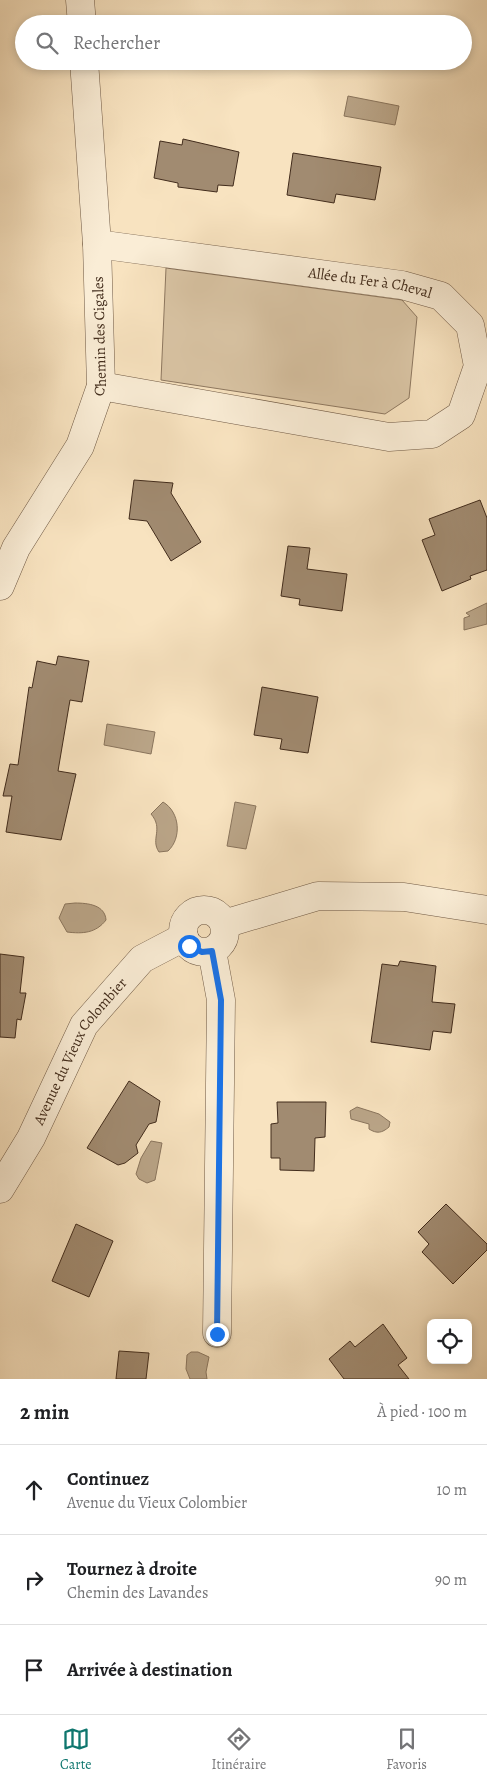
<!DOCTYPE html>
<html lang="fr">
<head>
<meta charset="utf-8">
<style>
	:root { --surface:#fff; --page:#f6f6f6; --text:#202124; --muted:#757577; --line:#e0e0e0; --accent:#0f766e }
	body { margin:0; font-family:Alegreya,serif; background:var(--page); color:var(--text) }
	.controls { position:absolute; right:15px; bottom:15px; display:grid; overflow:hidden; border-radius:8px; box-shadow:0 2px 8px #0003 }
	.controls button { width:45px; height:45px; display:grid; place-items:center; padding:0; border:0; border-bottom:1px solid var(--line); background:var(--surface); color:var(--text); font:25px sans-serif }
	.stop { position:absolute; width:15px; height:15px; margin:-11px; border:4px solid #1a73e8; border-radius:50%; background:#fff }
	.stop.end { background:#1a73e8; border-color:#fff; box-shadow:0 1px 5px #0008 }
	.list { margin:0; padding:0; list-style:none }
	h2 { display:flex; justify-content:space-between; align-items:center; height:65px; margin:0; padding:0 20px; font-size:21px }
	h2 small { font-size:16px; font-weight:400; color:var(--muted) }
	.list li { display:grid; grid-template-columns:32px 1fr auto; gap:15px; align-items:center; box-sizing:border-box; height:90px; padding:0 20px; border-top:1px solid var(--line) }
	.list b { display:block; font-size:19px; white-space:nowrap }
	.list p { margin:0; font-size:16px; white-space:nowrap; color:var(--muted) }
	.list em { font-size:16px; font-style:normal; color:var(--muted) }
	.icon { flex:none; width:28px; height:28px; fill:none; stroke:currentColor; stroke-width:2; stroke-linecap:round; stroke-linejoin:round }
	.map { position:relative; flex:none; width:487px; height:1379px; overflow:hidden }
	.search { position:absolute; background:var(--surface); box-shadow:0 2px 8px #0003; left:15px; right:15px; top:15px; height:55px; display:flex; align-items:center; gap:12px; box-sizing:border-box; padding:0 18px; border-radius:28px; color:var(--muted); font-size:19px }
	.sheet { height:335px; background:var(--surface) }
	nav { display:flex; justify-content:space-around; align-items:center; box-sizing:border-box; height:70px; border-top:1px solid var(--line); background:var(--surface); font-size:14px; color:var(--muted) }
	nav a { display:grid; justify-items:center; gap:2px }
	nav .on { color:var(--accent) }
	.map>svg:first-child { display:block }
	.green { fill:#d9c4a4; stroke:#8e7860 }
	.water { fill:#baa588; stroke:#8a755d }
	.building { fill:#a18b71; stroke:#422c1c }
	.lines { fill:none; stroke-linecap:round; stroke-linejoin:round }
	.minor-casing { stroke:#705a45; stroke-width:29 }
	.minor { stroke:#faedd6; stroke-width:28 }
	.route { stroke:#1a73e8; stroke-width:6 }
	.labels { text-anchor:middle; dominant-baseline:central; stroke-width:5; stroke-linejoin:round; paint-order:stroke }
	.street-label { font-size:15px; fill:#422c1c; stroke:#faedd6 }
</style>
</head>
<body>
<div class="map">
<svg width="487" height="1379" viewBox="0 0 487 1379">
	<rect width="100%" height="100%" fill="#f8e3c0"/>
	<filter id="stains"><feTurbulence type="fractalNoise" baseFrequency=".004" numOctaves="4"/><feColorMatrix values="0 0 0 0 .2 0 0 0 0 .09 0 0 0 0 .02 0 0 0 .5 -.17"/></filter>
	<radialGradient id="worn" r=".72"><stop offset=".6" stop-color="#630" stop-opacity="0"/><stop offset="1" stop-color="#630" stop-opacity=".3"/></radialGradient>
	<!-- green -->
	<path class="green" d="M166,268L402,300L417,317L409,398L385,414L161,380Z"/>
	<!-- water -->
	<g class="water">
		<path d="M348,96L399,106L395,125L344,116Z"/>
		<path d="M487,603V624L464,630V618L470,616L466,613Z"/>
		<path d="M107,724L155,732L151,754L104,745Z"/>
		<path d="M163,802C180,812 182,838 168,851L159,852C150,839 164,829 151,814Z"/>
		<path d="M235,802L256,806L246,849L227,846Z"/>
		<path d="M75,903C88,903 105,905 106,920C96,933 83,934 67,932L59,918L65,904Z"/>
		<path d="M357,1107L379,1114L390,1122L389,1127C382,1133 377,1134 369,1129V1124L351,1119L350,1111Z"/>
		<path d="M151,1141L162,1143L155,1180L147,1183L139,1179L136,1174L141,1158Z"/>
		<path d="M191,1352H198L209,1357L206,1372L207,1379H190L186,1369L187,1355Z"/>
	</g>
	<!-- building -->
	<g class="building">
		<path d="M183,139L239,152L233,186L218,185L217,192L178,187V183L154,178L160,141L182,145Z"/>
		<path d="M293,153L381,167L375,200L336,194L334,203L287,195Z"/>
		<path d="M134,480L173,483L171,493L201,542L171,561L147,521L129,519Z"/>
		<path d="M480,500L487,518V570L470,576L471,579L442,591L422,540L435,535L429,519Z"/>
		<path d="M288,546L310,548L307,569L347,574L342,611L299,605L300,599L281,596Z"/>
		<path d="M58,656L89,661L82,702L70,700L58,771L76,774L61,840L6,832L12,796H3L10,764L18,765L29,687L32,688L37,661L56,665Z"/>
		<path d="M262,687L318,697L308,753L280,749L282,739L254,735Z"/>
		<path d="M0,954L24,957L20,993H26L21,1020L17,1019L15,1038L0,1037Z"/>
		<path d="M400,961L436,966L432,1002L455,1004L451,1033L433,1031L430,1050L371,1042L382,964L398,966Z"/>
		<path d="M129,1081L160,1101L156,1122L149,1124L136,1145L138,1153L125,1163L118,1165L87,1148Z"/>
		<path d="M277,1102H326L325,1137L315,1138L314,1171L280,1170V1158H271V1124L278,1123Z"/>
		<path d="M446,1204L487,1244V1250L453,1284L422,1252L429,1244L418,1232Z"/>
		<path d="M76,1224L113,1241L89,1297L52,1281Z"/>
		<path d="M383,1324L407,1358L398,1365L409,1379H344L329,1359L350,1341L355,1347Z"/>
		<path d="M119,1351L149,1353L146,1379H116Z"/>
	</g>
	<g class="lines">
		<defs>
			<g id="minor">
				<path d="M80,0L82,24"/>
				<path id="s1" d="M97,244L402,285L441,296L470,325L478,366L461,415L432,434L389,437L101,386"/>
				<path id="s2" d="M0,586L16,548L80,446L101,386L97,244L84,61"/>
				<circle cx="204" cy="931" r="21"/>
				<path d="M224,924L318,896L404,897L487,910"/>
				<path d="M212,951L221,1000L217,1333"/>
				<path id="s3" d="M0,1189L31,1138L84,1025L142,959L184,937"/>
			</g>
		</defs>
		<!-- minor casing -->
		<use href="#minor" class="minor-casing"/>
		<!-- minor -->
		<use href="#minor" class="minor"/>
	</g>
	<g class="lines">
		<!-- route -->
		<path class="route" d="M189,946L202,952L212,951L221,1000L217,1334"/>
	</g>
	<g class="labels">
		<!-- street labels -->
		<g class="street-label">
			<text stroke="none"><textPath href="#s1" startOffset="276">Allée du Fer à Cheval</textPath></text>
			<text stroke="none"><textPath href="#s2" startOffset="275">Chemin des Cigales</textPath></text>
			<text stroke="none"><textPath href="#s3" startOffset="160">Avenue du Vieux Colombier</textPath></text>
		</g>
	</g>
	<rect width="100%" height="100%" filter="url(#stains)"/>
	<rect width="100%" height="100%" fill="url(#worn)"/>
</svg>
<div class="controls">
<button><svg class="icon" aria-label="locate" viewBox="0 0 24 24"><circle cx="12" cy="12" r="6"/><path d="M12 2v4M12 18v4M2 12h4M18 12h4"/></svg></button>
</div>
<div class="stop" style="left:189px;top:946px"></div>
<div class="stop end" style="left:217px;top:1334px"></div>
<div class="search"><svg class="icon" aria-label="search" viewBox="0 0 24 24"><circle cx="10" cy="10" r="6"/><path d="M15 15l6 6"/></svg>Rechercher</div>
</div>
<section class="sheet">
<h2>2 min<small>À pied · 100 m</small></h2>
<ul class="list">
<li><svg class="icon" aria-label="ahead" viewBox="0 0 24 24"><path d="M12 20V5M6 11l6-6 6 6"/></svg><div><b>Continuez</b><p>Avenue du Vieux Colombier</p></div><em>10 m</em></li>
<li><svg class="icon" aria-label="right" viewBox="0 0 24 24"><path d="M7 20v-9h11M14 6l5 5-5 5"/></svg><div><b>Tournez à droite</b><p>Chemin des Lavandes</p></div><em>90 m</em></li>
<li><svg class="icon" aria-label="arrive" viewBox="0 0 24 24"><path d="M6 21V4h12l-3 4 3 4H6"/></svg><div><b>Arrivée à destination</b></div></li>
</ul>
</section>
<nav>
<a class="on"><svg class="icon" aria-label="map" viewBox="0 0 24 24"><path d="M3 6l6-2 6 2 6-2v14l-6 2-6-2-6 2zM9 4v14M15 6v14"/></svg>Carte</a>
<a><svg class="icon" aria-label="directions" viewBox="0 0 24 24"><path d="M12 3l9 9-9 9-9-9zM9 14v-3h6M13 9l2 2-2 2"/></svg>Itinéraire</a>
<a><svg class="icon" aria-label="saved" viewBox="0 0 24 24"><path d="M7 4h10v16l-5-4-5 4z"/></svg>Favoris</a>
</nav>
</body>
</html>
